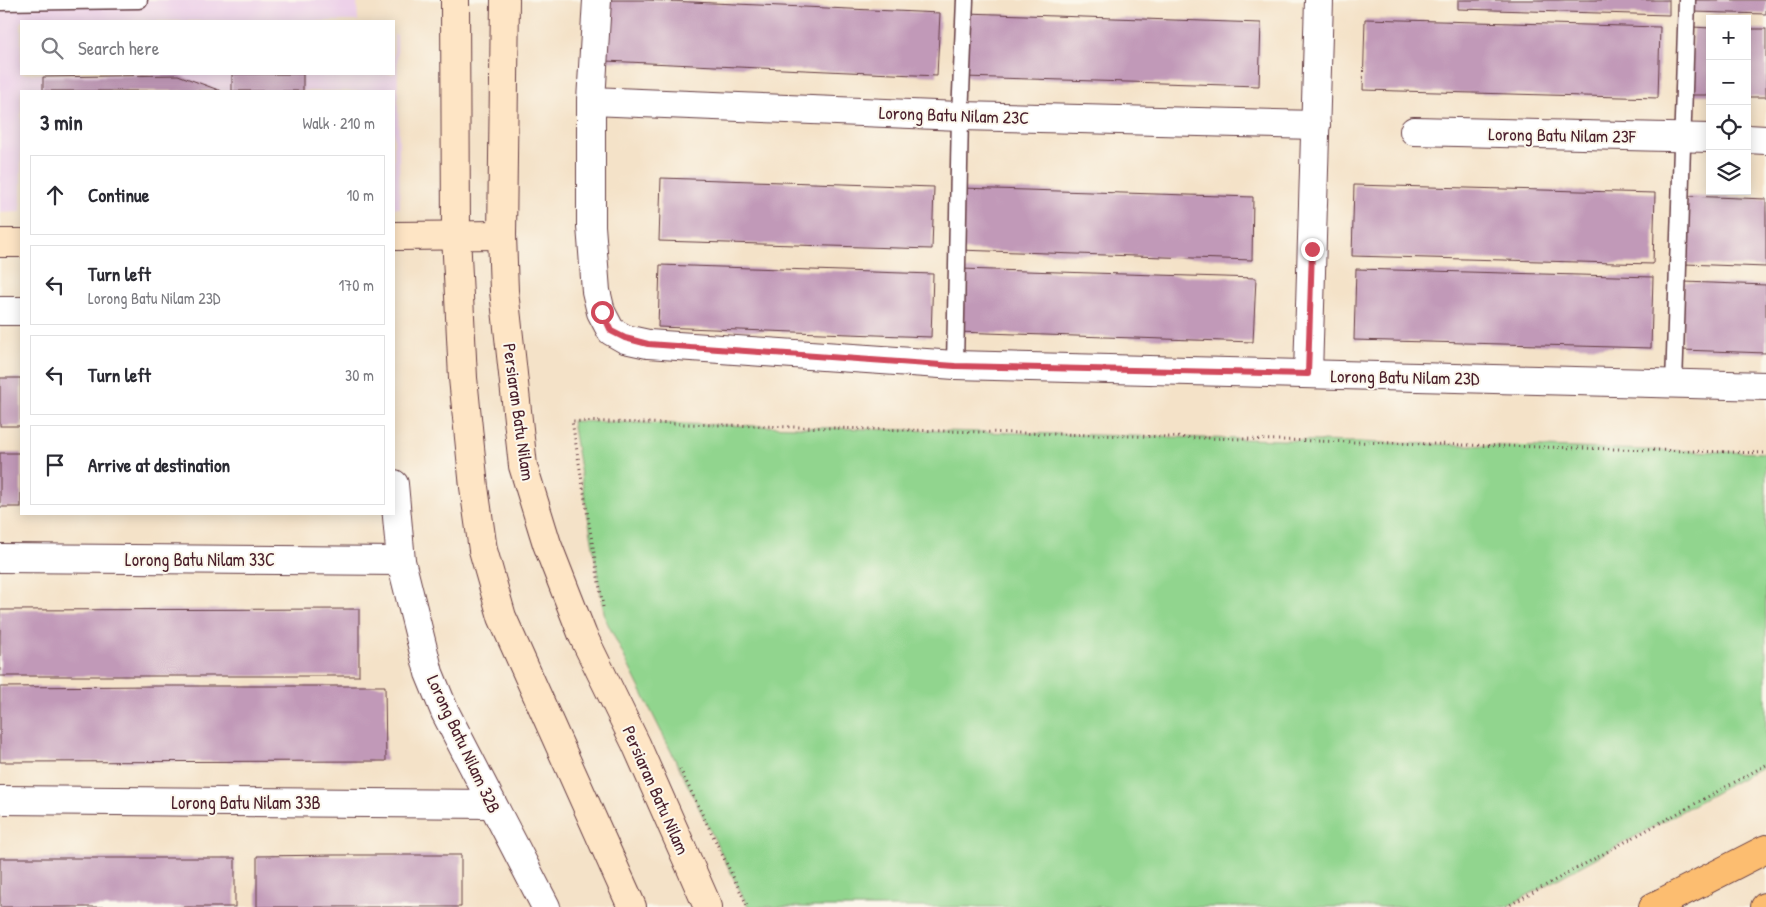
<!DOCTYPE html>
<html lang="en">
<head>
<meta charset="utf-8">
<style>
	:root { --surface:#fff; --page:#f2f2f3; --text:#2b2b33; --muted:#7c7c81; --line:#e1e1e2 }
	body { margin:0; font-family:"Patrick Hand",sans-serif; background:var(--page); color:var(--text) }
	.controls { position:absolute; right:15px; top:15px; display:grid; overflow:hidden; border-radius:0px; box-shadow:0 2px 12px #0003 }
	.controls button { width:45px; height:45px; display:grid; place-items:center; padding:0; border:0; border-bottom:1px solid var(--line); background:var(--surface); color:var(--text); font:25px sans-serif }
	.stop { position:absolute; width:15px; height:15px; margin:-11px; border:4px solid #d1495b; border-radius:50%; background:#fff }
	.stop.end { background:#d1495b; border-color:#fff; box-shadow:0 1px 5px #0008 }
	.list { margin:0; padding:0; list-style:none }
	h2 { display:flex; justify-content:space-between; align-items:center; height:65px; margin:0; padding:0 20px; font-size:21px }
	h2 small { font-size:16px; font-weight:400; color:var(--muted) }
	.list li { display:grid; grid-template-columns:32px 1fr auto; gap:15px; align-items:center; box-sizing:border-box; height:80px; margin:0 10px 10px; padding:0 10px; border:1px solid var(--line); border-radius:0px }
	.list b { display:block; font-size:19px; white-space:nowrap }
	.list p { margin:0; font-size:16px; white-space:nowrap; color:var(--muted) }
	.list em { font-size:16px; font-style:normal; color:var(--muted) }
	.icon { flex:none; width:28px; height:28px; fill:none; stroke:currentColor; stroke-width:2; stroke-linecap:round; stroke-linejoin:round }
	.map { position:relative; flex:none; width:1766px; height:907px; overflow:hidden }
	.search { position:absolute; background:var(--surface); box-shadow:0 2px 12px #0003; left:20px; top:20px; width:375px; height:55px; display:flex; align-items:center; gap:12px; box-sizing:border-box; padding:0 18px; border-radius:0px; color:var(--muted); font-size:19px }
	.panel { position:absolute; background:var(--surface); box-shadow:0 2px 12px #0003; left:20px; top:90px; width:375px; height:425px; border-radius:0px }
	.map>svg:first-child { display:block }
	.built { fill:#edd1e9 }
	.green { fill:#91d58e; stroke:#6e7a5c }
	.building { fill:#c199b8 }
	.lines { fill:none; stroke-linecap:round; stroke-linejoin:round }
	.lane-casing { stroke:#643c43; stroke-width:19 }
	.street-casing { stroke:#643c43; stroke-width:30 }
	.secondary-casing { stroke:#643c43; stroke-width:30 }
	.primary-casing { stroke:#643c43; stroke-width:30 }
	.path { stroke:#643c43; stroke-width:3; stroke-dasharray:1 4; stroke-linecap:butt }
	.lane { stroke:#fff; stroke-width:16 }
	.street { stroke:#fff; stroke-width:28 }
	.secondary { stroke:#fee5c5; stroke-width:28 }
	.primary { stroke:#fcbd6f; stroke-width:28 }
	.route { stroke:#d1495b; stroke-width:6 }
	.labels { text-anchor:middle; dominant-baseline:central; stroke-width:4; stroke-linejoin:round; paint-order:stroke }
	.street-label { font-size:18px; fill:#4a1f2b; stroke:#fbf7ec }
</style>
</head>
<body>
<div class="map">
<svg width="1766" height="907" viewBox="0 0 1766 907">
	<rect width="100%" height="100%" fill="#fbf7ec"/>
	<filter id="ink" filterUnits="userSpaceOnUse"><feTurbulence type="fractalNoise" baseFrequency=".02" numOctaves="2"/><feDisplacementMap in="SourceGraphic" scale="10" xChannelSelector="R" yChannelSelector="G"/><feConvolveMatrix kernelMatrix="1 2 1 2 8 2 1 2 1" color-interpolation-filters="sRGB"/></filter>
	<filter id="wash" filterUnits="userSpaceOnUse"><feTurbulence type="fractalNoise" baseFrequency=".0096" numOctaves="4" result="noise"/><feDisplacementMap in="SourceGraphic" scale="20" xChannelSelector="R" yChannelSelector="G"/><feGaussianBlur stdDeviation="1.12" result="paint"/><feColorMatrix in="noise" values="0 0 0 0 0 0 0 0 0 0 0 0 0 0 0 0 0 1.4 0 .05"/><feComposite in="paint" operator="in"/></filter>
	<g filter="url(#wash)">
		<rect width="100%" height="100%" fill="#f4e2c8"/>
		<!-- built -->
		<path class="built" d="M0,0H357L358,21H21V74H394V35H397L400,208H394V91H21V212L0,213Z"/>
		<!-- green -->
		<path class="green" d="M572,421L1766,453V765L1506,907H748L605,618Z"/>
		<g id="blocks">
			<!-- building -->
			<g class="building">
				<path d="M608,0H645L940,13L937,76L605,61Z"/>
				<path d="M1458,0H1669V15L1458,9Z"/>
				<path d="M1693,0H1766V14L1693,12Z"/>
				<path d="M966,13L1261,23L1259,86L964,77Z"/>
				<path d="M1365,19L1660,27L1658,98L1363,90Z"/>
				<path d="M1693,27L1710,28V95H1691Z"/>
				<rect x="1747" y="29" width="19" height="68"/>
				<rect x="232" y="74" width="71" height="17"/>
				<path d="M178,75L221,91H43V77Z"/>
				<path d="M661,178L934,187L932,249L659,241Z"/>
				<path d="M1354,185L1655,193L1653,264L1352,256Z"/>
				<path d="M961,188L1253,197L1252,260L959,250Z"/>
				<path d="M1687,196L1766,199V267L1685,264Z"/>
				<path d="M660,265L933,274L931,337L658,327Z"/>
				<path d="M960,269L1256,278L1253,342L957,332Z"/>
				<path d="M1356,269L1653,277L1651,348L1354,340Z"/>
				<path d="M1684,282L1766,285V353L1682,350Z"/>
				<rect x="0" y="378" width="21" height="48"/>
				<rect x="0" y="453" width="21" height="54"/>
				<path d="M359,609V676H0V610Z"/>
				<path d="M160,686H385L386,761L0,762V687Z"/>
				<path d="M334,855H461V907H257V856Z"/>
				<rect x="0" y="858" width="235" height="49"/>
			</g>
		</g>
	</g>
	<g filter="url(#ink)">
		<use href="#blocks" fill-opacity="0" stroke="#643c43" stroke-width="1"/>
		<g class="lines">
			<defs>
				<g id="lane">
					<path d="M0,2L139,0"/>
					<path d="M955,365L960,116L965,0"/>
					<path d="M1674,384L1687,0"/>
				</g>
				<g id="street">
					<path d="M597,0L591,101V226L596,291L601,312L611,331L625,339L648,344L955,365L1766,386"/>
					<path d="M591,101L960,116L1316,125"/>
					<path d="M1414,131L1710,138"/>
					<path d="M1747,139L1766,140"/>
					<path d="M0,311H21"/>
					<path d="M1308,374L1319,0"/>
					<path d="M394,484L401,561L429,673L445,712L546,907"/>
					<path d="M0,558L401,561"/>
					<path d="M0,800L492,804"/>
				</g>
				<g id="secondary">
					<path d="M455,0L456,235L463,378L474,487L483,550L502,617L632,907"/>
					<path d="M505,0L502,235L504,291L523,466L547,544L583,636L636,744L708,907"/>
					<path d="M394,236L502,235"/>
					<path d="M0,243H21"/>
				</g>
				<g id="primary">
					<path d="M1653,907L1766,849"/>
					<path d="M1765,907H1766"/>
				</g>
			</defs>
			<!-- lane casing -->
			<use href="#lane" class="lane-casing"/>
			<!-- street casing -->
			<use href="#street" class="street-casing"/>
			<!-- secondary casing -->
			<use href="#secondary" class="secondary-casing"/>
			<!-- primary casing -->
			<use href="#primary" class="primary-casing"/>
			<!-- path -->
			<g class="path">
				<path d="M603,607L572,421L1766,453"/>
				<path d="M680,769L748,907"/>
				<path d="M1506,907L1766,765"/>
			</g>
			<!-- lane -->
			<use href="#lane" class="lane"/>
			<!-- street -->
			<use href="#street" class="street"/>
			<!-- secondary -->
			<use href="#secondary" class="secondary"/>
			<!-- primary -->
			<use href="#primary" class="primary"/>
		</g>
	</g>
	<g class="lines" filter="url(#ink)">
		<!-- route -->
		<path class="route" d="M602,312L611,331L625,338L648,344L955,366L1308,374L1312,249"/>
	</g>
	<g class="labels">
		<!-- street labels -->
		<g class="street-label">
			<text transform="translate(954 115) rotate(2)">Lorong Batu Nilam 23C</text>
			<text transform="translate(1562 135) rotate(1)">Lorong Batu Nilam 23F</text>
			<text transform="translate(1405 377) rotate(1)">Lorong Batu Nilam 23D</text>
			<text transform="translate(519 412) rotate(82)">Persiaran Batu Nilam</text>
			<text x="200" y="559">Lorong Batu Nilam 33C</text>
			<text transform="translate(464 744) rotate(65)">Lorong Batu Nilam 32B</text>
			<text transform="translate(656 790) rotate(66)">Persiaran Batu Nilam</text>
			<text x="246" y="802">Lorong Batu Nilam 33B</text>
		</g>
	</g>
</svg>
<div class="controls">
<button>+</button>
<button>−</button>
<button><svg class="icon" aria-label="locate" viewBox="0 0 24 24"><circle cx="12" cy="12" r="6"/><path d="M12 2v4M12 18v4M2 12h4M18 12h4"/></svg></button>
<button><svg class="icon" aria-label="layers" viewBox="0 0 24 24"><path d="M12 4l9 5-9 5-9-5zM3 14l9 5 9-5"/></svg></button>
</div>
<div class="stop" style="left:602px;top:312px"></div>
<div class="stop end" style="left:1312px;top:249px"></div>
<div class="search"><svg class="icon" aria-label="search" viewBox="0 0 24 24"><circle cx="10" cy="10" r="6"/><path d="M15 15l6 6"/></svg>Search here</div>
<section class="panel">
<h2>3 min<small>Walk · 210 m</small></h2>
<ul class="list">
<li><svg class="icon" aria-label="ahead" viewBox="0 0 24 24"><path d="M12 20V5M6 11l6-6 6 6"/></svg><div><b>Continue</b></div><em>10 m</em></li>
<li><svg class="icon" aria-label="left" viewBox="0 0 24 24"><path d="M17 20v-9H6M10 6l-5 5 5 5"/></svg><div><b>Turn left</b><p>Lorong Batu Nilam 23D</p></div><em>170 m</em></li>
<li><svg class="icon" aria-label="left" viewBox="0 0 24 24"><path d="M17 20v-9H6M10 6l-5 5 5 5"/></svg><div><b>Turn left</b></div><em>30 m</em></li>
<li><svg class="icon" aria-label="arrive" viewBox="0 0 24 24"><path d="M6 21V4h12l-3 4 3 4H6"/></svg><div><b>Arrive at destination</b></div></li>
</ul>
</section>
</div>
</body>
</html>
